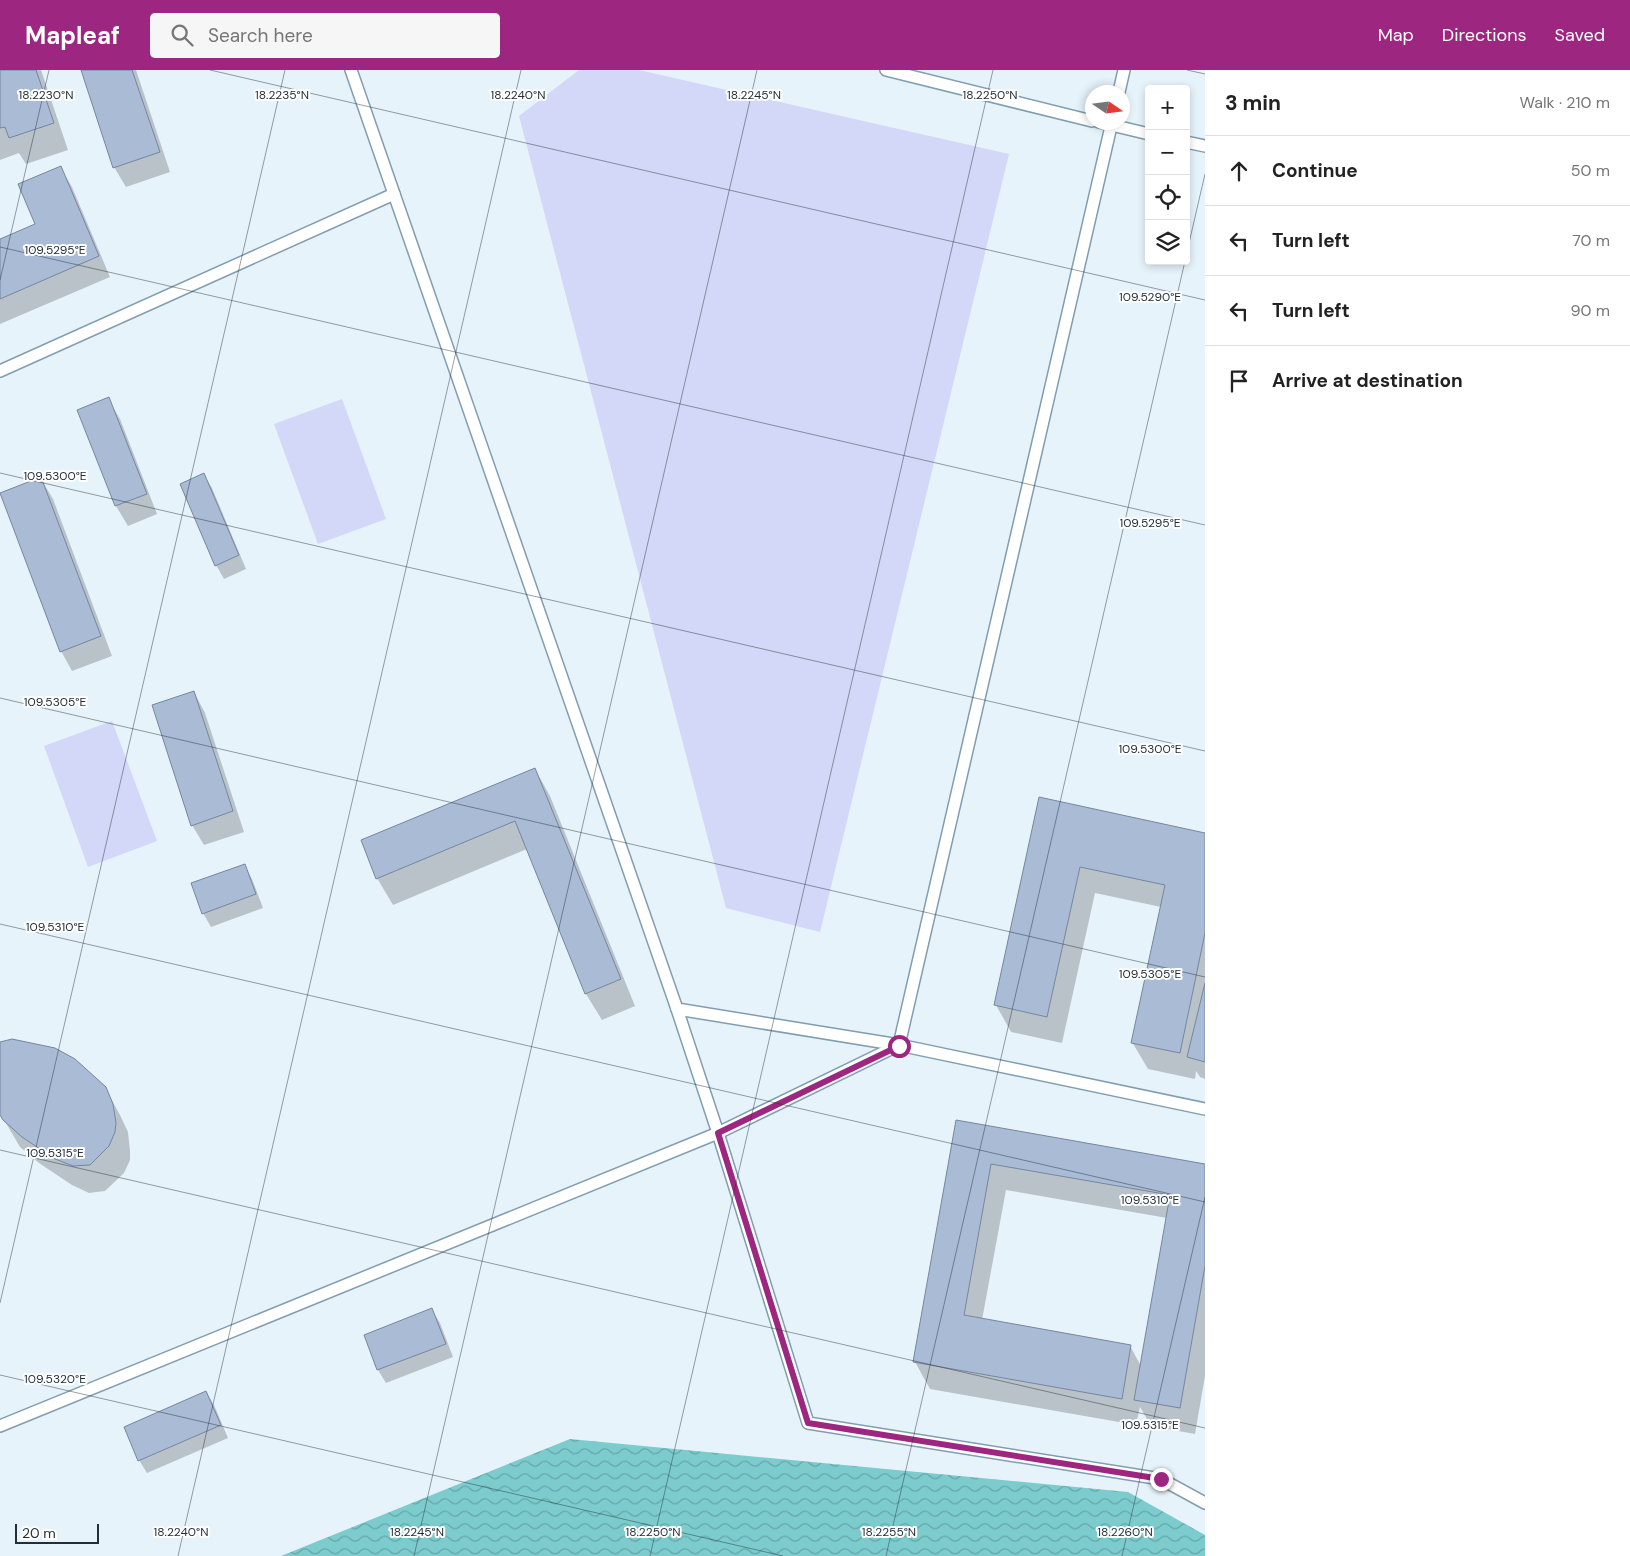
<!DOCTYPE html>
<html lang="en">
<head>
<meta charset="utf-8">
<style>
	:root { --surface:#fff; --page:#f6f6f6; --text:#222; --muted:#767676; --line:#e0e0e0; --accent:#9d2780 }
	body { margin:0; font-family:"DM Sans",sans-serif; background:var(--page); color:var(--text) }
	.controls { position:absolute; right:15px; top:15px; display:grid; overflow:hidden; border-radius:5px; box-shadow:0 2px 8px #0003 }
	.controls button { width:45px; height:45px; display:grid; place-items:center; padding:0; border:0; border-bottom:1px solid var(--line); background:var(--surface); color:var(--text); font:25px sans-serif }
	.compass { position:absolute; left:1085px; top:15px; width:45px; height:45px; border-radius:50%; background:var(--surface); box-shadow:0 2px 8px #0003; rotate:103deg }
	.scale { position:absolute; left:15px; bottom:12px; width:84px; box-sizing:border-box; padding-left:5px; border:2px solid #232f37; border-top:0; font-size:14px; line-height:18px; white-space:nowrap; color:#232f37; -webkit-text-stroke:4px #fff; paint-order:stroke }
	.stop { position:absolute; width:15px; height:15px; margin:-11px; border:4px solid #9d2780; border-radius:50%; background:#fff }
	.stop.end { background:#9d2780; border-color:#fff; box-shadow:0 1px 5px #0008 }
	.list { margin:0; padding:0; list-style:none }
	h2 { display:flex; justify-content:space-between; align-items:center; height:65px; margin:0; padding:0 20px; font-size:21px }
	h2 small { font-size:16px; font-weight:400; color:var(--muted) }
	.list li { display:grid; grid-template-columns:32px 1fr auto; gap:15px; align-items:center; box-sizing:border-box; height:70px; padding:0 20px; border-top:1px solid var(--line) }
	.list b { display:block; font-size:19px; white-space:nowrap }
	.list em { font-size:16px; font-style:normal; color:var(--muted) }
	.icon { flex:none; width:28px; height:28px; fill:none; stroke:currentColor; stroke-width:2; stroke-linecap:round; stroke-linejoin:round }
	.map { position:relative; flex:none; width:1205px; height:1486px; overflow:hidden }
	header { display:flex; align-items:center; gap:30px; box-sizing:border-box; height:70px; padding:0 25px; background:var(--accent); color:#fff }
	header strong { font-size:24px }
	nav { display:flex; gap:28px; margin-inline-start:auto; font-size:18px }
	.search { width:350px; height:45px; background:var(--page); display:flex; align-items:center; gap:12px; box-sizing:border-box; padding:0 18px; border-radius:5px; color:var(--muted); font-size:19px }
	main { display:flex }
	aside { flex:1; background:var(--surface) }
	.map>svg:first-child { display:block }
	.green { fill:#d3d7f8 }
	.water { fill:url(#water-waves) }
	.shadow { fill:#0003; fill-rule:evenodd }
	.building { fill:#a9bbd5; stroke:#76869f }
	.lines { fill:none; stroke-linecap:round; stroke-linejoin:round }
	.lane-casing { stroke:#819db0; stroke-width:14 }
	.lane { stroke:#fff; stroke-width:11 }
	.route { stroke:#9d2780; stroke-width:6 }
	.ticks { fill:none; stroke:#232f37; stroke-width:1; stroke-opacity:0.45 }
	.ticks-label { font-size:12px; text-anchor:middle; fill:#232f37; stroke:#fff; stroke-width:4; stroke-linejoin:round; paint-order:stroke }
</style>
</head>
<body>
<header>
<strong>Mapleaf</strong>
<div class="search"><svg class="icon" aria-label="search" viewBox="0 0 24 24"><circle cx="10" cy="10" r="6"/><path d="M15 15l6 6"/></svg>Search here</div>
<nav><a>Map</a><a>Directions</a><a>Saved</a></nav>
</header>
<main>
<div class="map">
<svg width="1205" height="1486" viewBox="0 0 1205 1486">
	<defs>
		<pattern id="water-waves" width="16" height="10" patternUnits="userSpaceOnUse" patternTransform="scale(1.25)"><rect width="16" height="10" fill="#7cccce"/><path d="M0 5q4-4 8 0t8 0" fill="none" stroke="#65a6a8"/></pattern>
	</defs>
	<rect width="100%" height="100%" fill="#e7f3fb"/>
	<!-- green -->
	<g class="green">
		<path d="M579,0H639L1009,84L820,862L726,838L519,46Z"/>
		<path d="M342,329L386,449L318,474L274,354Z"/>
		<path d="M112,651L157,771L88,797L44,676Z"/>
	</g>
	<!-- water -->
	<path class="water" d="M570,1369L1128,1422L1205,1465V1486H281Z"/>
	<!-- shadow -->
	<g class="shadow">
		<path d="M0,0H41L68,80L26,94L19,83L0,90Z"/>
		<path d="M82,0H136L170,102L126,117L114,97Z"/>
		<path d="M60,97L72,117L110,207L0,254V171L36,155Z"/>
		<path d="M108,329L120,349L157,444L128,456L116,436L79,341Z"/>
		<path d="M204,405L212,418L246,499L224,509L216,495Z"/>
		<path d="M41,409L53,429L112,586L72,601L61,581Z"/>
		<path d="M194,622L205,643L244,762L204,775L192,755Z"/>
		<path d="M535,699L550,726L635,936L602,950L586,924L527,779L393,835L377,808Z"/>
		<path d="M1039,729L1205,764V1009L1200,1007L1196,1001L1195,1009L1148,999L1132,972L1161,837L1095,823L1062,973L1011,962L996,935Z"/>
		<path d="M244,795L252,809L263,838L211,857L203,843Z"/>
		<path d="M0,974L105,1018L120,1045L128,1062L130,1081V1090L124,1103L105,1121L89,1123L72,1115L39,1093L20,1077L0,1043Z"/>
		<path d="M957,1052L1205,1095V1306L1195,1364L1151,1356L1140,1337L1136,1355L930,1319L915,1292ZM1006,1120L1167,1148L1141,1296L1130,1276L982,1250Z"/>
		<path d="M432,1240L440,1253L453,1287L386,1313L378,1300L365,1266Z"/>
		<path d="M206,1322L214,1335L228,1368L147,1403L139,1390Z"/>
	</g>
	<!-- building -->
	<g class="building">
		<path d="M0,0H36L54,53L9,68L5,57L0,58Z"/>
		<path d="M81,0H132L160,82L113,98Z"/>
		<path d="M61,96L99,186L0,229V169L35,154L18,114Z"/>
		<path d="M109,327L147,424L115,436L77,340Z"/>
		<path d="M204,403L239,485L215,496L180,414Z"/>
		<path d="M41,407L101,566L60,582L0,423Z"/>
		<path d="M194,621L233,741L191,756L152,635Z"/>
		<path d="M535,698L621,909L585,924L515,751L376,809L361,770Z"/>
		<path d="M1039,727L1205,763V863L1180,983L1131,973L1165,815L1080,797L1047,947L994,935Z"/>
		<path d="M245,794L256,824L202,844L191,813Z"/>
		<path d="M1205,913V992L1187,987Z"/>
		<path d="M12,969L55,978L75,989L106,1017L113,1034L116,1053L115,1062L109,1076L90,1095L73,1096L55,1089L22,1067L3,1050L0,1045V972Z"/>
		<path d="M956,1050L1205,1094V1196L1180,1338L1134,1330L1170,1125L991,1094L964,1245L1131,1275L1122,1329L913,1292Z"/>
		<path d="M432,1238L446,1274L377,1300L364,1265Z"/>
		<path d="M206,1321L221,1355L138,1391L124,1357Z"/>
	</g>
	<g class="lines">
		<defs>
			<g id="lane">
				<path d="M351,0L677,939L899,975L1205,1039"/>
				<path d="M886,0L1092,51"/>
				<path d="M1119,22L1124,0"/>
				<path d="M1099,52L1149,64"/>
				<path d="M1186,72L1205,76"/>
				<path d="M0,301L394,124"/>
				<path d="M677,939L718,1063L808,1353L1161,1409L1205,1433"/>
				<path d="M0,1356L718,1063L899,975L1112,52"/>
			</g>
		</defs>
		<!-- lane casing -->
		<use href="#lane" class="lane-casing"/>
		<!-- lane -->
		<use href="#lane" class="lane"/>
	</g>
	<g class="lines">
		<!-- route -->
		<path class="route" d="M899,976L718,1063L808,1353L1161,1409"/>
	</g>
	<!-- ticks -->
	<path class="ticks" d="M210,0L1205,230M1187,0L1205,4M0,177L1205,455M1186,186L1205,104M0,210L49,0M0,403L1205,681M0,628L1205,907M0,854L1205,1132M0,1080L1205,1358M0,1233L285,0M0,1305L783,1486M178,1486L521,0M414,1486L757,0M650,1486L993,0M886,1486L1185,191M1122,1486L1205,1127"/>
	<g class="ticks-label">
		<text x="46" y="29">18.2230°N</text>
		<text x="282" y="29">18.2235°N</text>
		<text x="518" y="29">18.2240°N</text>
		<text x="754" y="29">18.2245°N</text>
		<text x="990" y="29">18.2250°N</text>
		<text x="55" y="184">109.5295°E</text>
		<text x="1150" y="231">109.5290°E</text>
		<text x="55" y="410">109.5300°E</text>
		<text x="1150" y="457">109.5295°E</text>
		<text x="55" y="636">109.5305°E</text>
		<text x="1150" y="683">109.5300°E</text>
		<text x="55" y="861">109.5310°E</text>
		<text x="1150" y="908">109.5305°E</text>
		<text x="55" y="1087">109.5315°E</text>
		<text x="1150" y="1134">109.5310°E</text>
		<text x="55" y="1313">109.5320°E</text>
		<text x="1150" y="1359">109.5315°E</text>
		<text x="181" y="1466">18.2240°N</text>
		<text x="417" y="1466">18.2245°N</text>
		<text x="653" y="1466">18.2250°N</text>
		<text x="889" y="1466">18.2255°N</text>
		<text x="1125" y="1466">18.2260°N</text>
	</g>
</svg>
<div class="controls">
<button>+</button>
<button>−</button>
<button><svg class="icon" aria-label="locate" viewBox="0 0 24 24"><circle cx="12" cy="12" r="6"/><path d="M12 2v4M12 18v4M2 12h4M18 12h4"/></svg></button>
<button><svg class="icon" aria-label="layers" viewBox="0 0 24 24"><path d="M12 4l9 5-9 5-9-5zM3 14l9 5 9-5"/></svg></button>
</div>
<svg class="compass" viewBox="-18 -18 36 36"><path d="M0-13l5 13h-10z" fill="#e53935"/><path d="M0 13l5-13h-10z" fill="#767676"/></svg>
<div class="scale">20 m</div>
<div class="stop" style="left:899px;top:976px"></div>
<div class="stop end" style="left:1161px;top:1409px"></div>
</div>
<aside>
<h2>3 min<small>Walk · 210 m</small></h2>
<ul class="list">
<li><svg class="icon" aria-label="ahead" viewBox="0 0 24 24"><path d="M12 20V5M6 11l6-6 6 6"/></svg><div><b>Continue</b></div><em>50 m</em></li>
<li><svg class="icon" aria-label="left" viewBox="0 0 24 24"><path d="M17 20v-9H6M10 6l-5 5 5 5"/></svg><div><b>Turn left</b></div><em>70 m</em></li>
<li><svg class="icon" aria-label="left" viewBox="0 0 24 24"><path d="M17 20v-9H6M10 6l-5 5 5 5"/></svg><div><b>Turn left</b></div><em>90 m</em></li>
<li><svg class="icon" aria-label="arrive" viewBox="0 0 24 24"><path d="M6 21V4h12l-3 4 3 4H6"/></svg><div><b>Arrive at destination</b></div></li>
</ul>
</aside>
</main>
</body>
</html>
